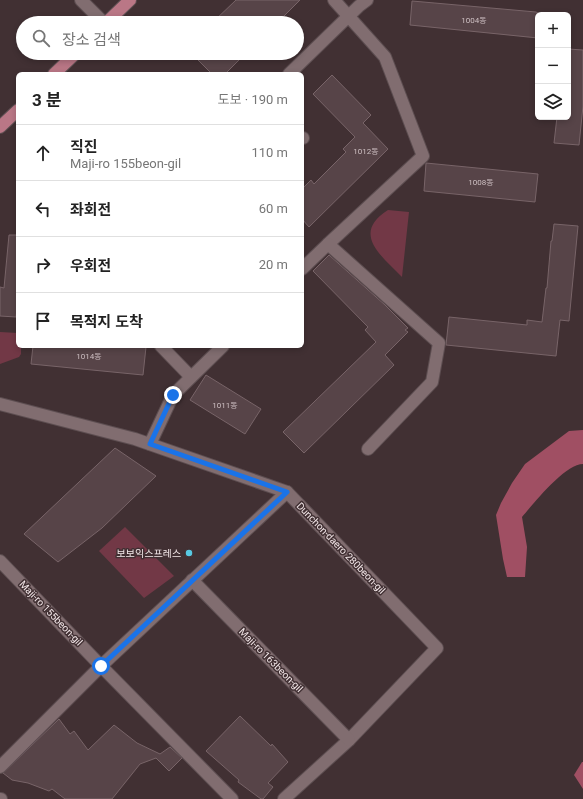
<!DOCTYPE html>
<html lang="ko">
<head>
<meta charset="utf-8">
<style>
	:root { --surface:#fff; --page:#f6f6f6; --text:#222; --muted:#767676; --line:#e0e0e0 }
	body { margin:0; font-family:Roboto,"Noto Sans KR",sans-serif; background:var(--page); color:var(--text) }
	.controls { position:absolute; right:12px; top:12px; display:grid; overflow:hidden; border-radius:6px; box-shadow:0 2px 6px #0003 }
	.controls button { width:36px; height:36px; display:grid; place-items:center; padding:0; border:0; border-bottom:1px solid var(--line); background:var(--surface); color:var(--text); font:20px sans-serif }
	.stop { position:absolute; width:12px; height:12px; margin:-9px; border:3px solid #1a73e8; border-radius:50%; background:#fff }
	.stop.end { background:#1a73e8; border-color:#fff; box-shadow:0 1px 4px #0008 }
	.list { margin:0; padding:0; list-style:none }
	h2 { display:flex; justify-content:space-between; align-items:center; height:52px; margin:0; padding:0 16px; font-size:17px }
	h2 small { font-size:13px; font-weight:400; color:var(--muted) }
	.list li { display:grid; grid-template-columns:26px 1fr auto; gap:12px; align-items:center; box-sizing:border-box; height:56px; padding:0 16px; border-top:1px solid var(--line) }
	.list b { display:block; font-size:15px; white-space:nowrap }
	.list p { margin:0; font-size:13px; white-space:nowrap; color:var(--muted) }
	.list em { font-size:13px; font-style:normal; color:var(--muted) }
	.icon { flex:none; width:22px; height:22px; fill:none; stroke:currentColor; stroke-width:2; stroke-linecap:round; stroke-linejoin:round }
	.map { position:relative; flex:none; width:583px; height:799px; overflow:hidden }
	.search { position:absolute; background:var(--surface); box-shadow:0 2px 6px #0003; left:16px; top:16px; width:288px; height:44px; display:flex; align-items:center; gap:10px; box-sizing:border-box; padding:0 14px; border-radius:22px; color:var(--muted); font-size:15px }
	.panel { position:absolute; background:var(--surface); box-shadow:0 2px 6px #0003; left:16px; top:72px; width:288px; height:276px; border-radius:6px }
	.map>svg:first-child { display:block }
	.green { fill:#723846 }
	.forest { fill:#a04f63 }
	.building { fill:#574448; stroke:#786468 }
	.lines { fill:none; stroke-linecap:round; stroke-linejoin:round }
	.minor-casing { stroke:#5d4e51; stroke-width:14 }
	.primary-casing { stroke:#5d4e51; stroke-width:14 }
	.minor { stroke:#816d70; stroke-width:12 }
	.primary { stroke:#ba7786; stroke-width:12 }
	.route { stroke:#1a73e8; stroke-width:5 }
	.poi-dot { fill:#58c9e3; stroke:#413033; stroke-width:1.5 }
	.labels { text-anchor:middle; dominant-baseline:central; stroke-width:3; stroke-linejoin:round; paint-order:stroke }
	.number-label { font-size:8px; fill:#cdbfc2 }
	.street-label { font-size:10px; fill:#f4e8ea; stroke:#413033 }
	.poi-label { font-size:10px; fill:#f4e8ea; stroke:#413033; text-anchor:end }
</style>
</head>
<body>
<div class="map">
<svg width="583" height="799" viewBox="0 0 583 799">
	<rect width="100%" height="100%" fill="#413033"/>
	<!-- green -->
	<g class="green">
		<path d="M388,210L409,212L402,277C383,257 350,234 388,210Z"/>
		<path d="M0,332L18,333V346H21V354L19,357L0,364Z"/>
		<path d="M125,527L174,576L144,598L99,551Z"/>
	</g>
	<!-- forest -->
	<g class="forest">
		<path d="M583,430V464C565,464 534,503 522,517L527,547L525,577H507L503,559L496,515L501,503L512,483L525,464L569,431Z"/>
		<path d="M582,762H583V789L574,775Z"/>
	</g>
	<!-- building -->
	<g class="building">
		<path d="M236,0H300L277,23H212Z"/>
		<path d="M412,1L536,12L538,13V38L410,25Z"/>
		<path d="M568,49L583,50V106L579,145L554,143L557,117H568Z"/>
		<path d="M191,53H246L225,74H212Z"/>
		<path d="M332,75L371,115L363,123L388,149L309,227L302,219V189L311,180L314,184L346,152L343,149L355,137L313,94Z"/>
		<path d="M426,163L538,174L535,202L424,191Z"/>
		<path d="M554,224L578,226L569,321L560,320L556,356L446,345L449,317L527,325V320L542,322L546,288H547L551,241H552Z"/>
		<path d="M9,235H18V301L16,317L0,316V287L4,288Z"/>
		<path d="M329,255L385,305L408,328L405,330L408,332L385,355L394,365L304,453L283,432L376,342L365,330L368,327L313,271Z"/>
		<path d="M33,346L146,347L143,375L31,364Z"/>
		<path d="M206,375L261,409L245,434L190,400Z"/>
		<path d="M115,448L156,476L102,528L58,562L24,534Z"/>
		<path d="M240,716L271,746L272,744L288,762L268,783L273,787L263,799H261L238,782L239,780L206,751Z"/>
		<path d="M59,719L70,734L74,731L88,750L114,725L137,743L160,754L170,747L182,758L169,771L156,758L140,764L112,799H65L52,789L49,791L28,783L12,780L3,773Z"/>
	</g>
	<g class="lines">
		<defs>
			<g id="minor">
				<path d="M81,0L104,23"/>
				<path d="M289,74L359,6L367,0"/>
				<path d="M302,138H303"/>
				<path d="M328,244L423,156L385,57L334,0"/>
				<path d="M302,269L328,244L439,343L432,382L368,449"/>
				<path d="M161,346L191,377"/>
				<path d="M0,404L135,439L287,492L437,648L349,740L284,799"/>
				<path d="M150,444L173,395L223,346"/>
				<path d="M0,561L101,666L232,799"/>
				<path d="M192,580L349,740"/>
				<path d="M0,767L101,666L287,492"/>
				<path d="M0,799H1"/>
			</g>
			<g id="primary">
				<path d="M106,23L130,0"/>
				<path d="M54,74L76,53"/>
				<path d="M0,127L18,110"/>
			</g>
		</defs>
		<!-- minor casing -->
		<use href="#minor" class="minor-casing"/>
		<!-- primary casing -->
		<use href="#primary" class="primary-casing"/>
		<!-- minor -->
		<use href="#minor" class="minor"/>
		<!-- primary -->
		<use href="#primary" class="primary"/>
	</g>
	<g class="lines">
		<!-- route -->
		<path class="route" d="M101,666L287,492L150,444L173,395"/>
	</g>
	<!-- markers -->
	<circle class="poi-dot" cx="189" cy="553" r="4"/>
	<g class="labels">
		<!-- number labels -->
		<g class="number-label">
			<text x="474" y="20">1004동</text>
			<text x="366" y="151">1012동</text>
			<text x="481" y="182">1008동</text>
			<text x="89" y="356">1014동</text>
			<text x="225" y="405">1011동</text>
		</g>
		<!-- street labels -->
		<g class="street-label">
			<text transform="translate(341 548) rotate(46)">Dunchon-daero 280beon-gil</text>
			<text transform="translate(51 613) rotate(46)">Maji-ro 155beon-gil</text>
			<text transform="translate(271 660) rotate(45)">Maji-ro 163beon-gil</text>
		</g>
		<!-- poi labels -->
		<g class="poi-label">
			<text x="181" y="553">보보익스프레스</text>
		</g>
	</g>
</svg>
<div class="controls">
<button>+</button>
<button>−</button>
<button><svg class="icon" aria-label="layers" viewBox="0 0 24 24"><path d="M12 4l9 5-9 5-9-5zM3 14l9 5 9-5"/></svg></button>
</div>
<div class="stop" style="left:101px;top:666px"></div>
<div class="stop end" style="left:173px;top:395px"></div>
<div class="search"><svg class="icon" aria-label="search" viewBox="0 0 24 24"><circle cx="10" cy="10" r="6"/><path d="M15 15l6 6"/></svg>장소 검색</div>
<section class="panel">
<h2>3 분<small>도보 · 190 m</small></h2>
<ul class="list">
<li><svg class="icon" aria-label="ahead" viewBox="0 0 24 24"><path d="M12 20V5M6 11l6-6 6 6"/></svg><div><b>직진</b><p>Maji-ro 155beon-gil</p></div><em>110 m</em></li>
<li><svg class="icon" aria-label="left" viewBox="0 0 24 24"><path d="M17 20v-9H6M10 6l-5 5 5 5"/></svg><div><b>좌회전</b></div><em>60 m</em></li>
<li><svg class="icon" aria-label="right" viewBox="0 0 24 24"><path d="M7 20v-9h11M14 6l5 5-5 5"/></svg><div><b>우회전</b></div><em>20 m</em></li>
<li><svg class="icon" aria-label="arrive" viewBox="0 0 24 24"><path d="M6 21V4h12l-3 4 3 4H6"/></svg><div><b>목적지 도착</b></div></li>
</ul>
</section>
</div>
</body>
</html>
